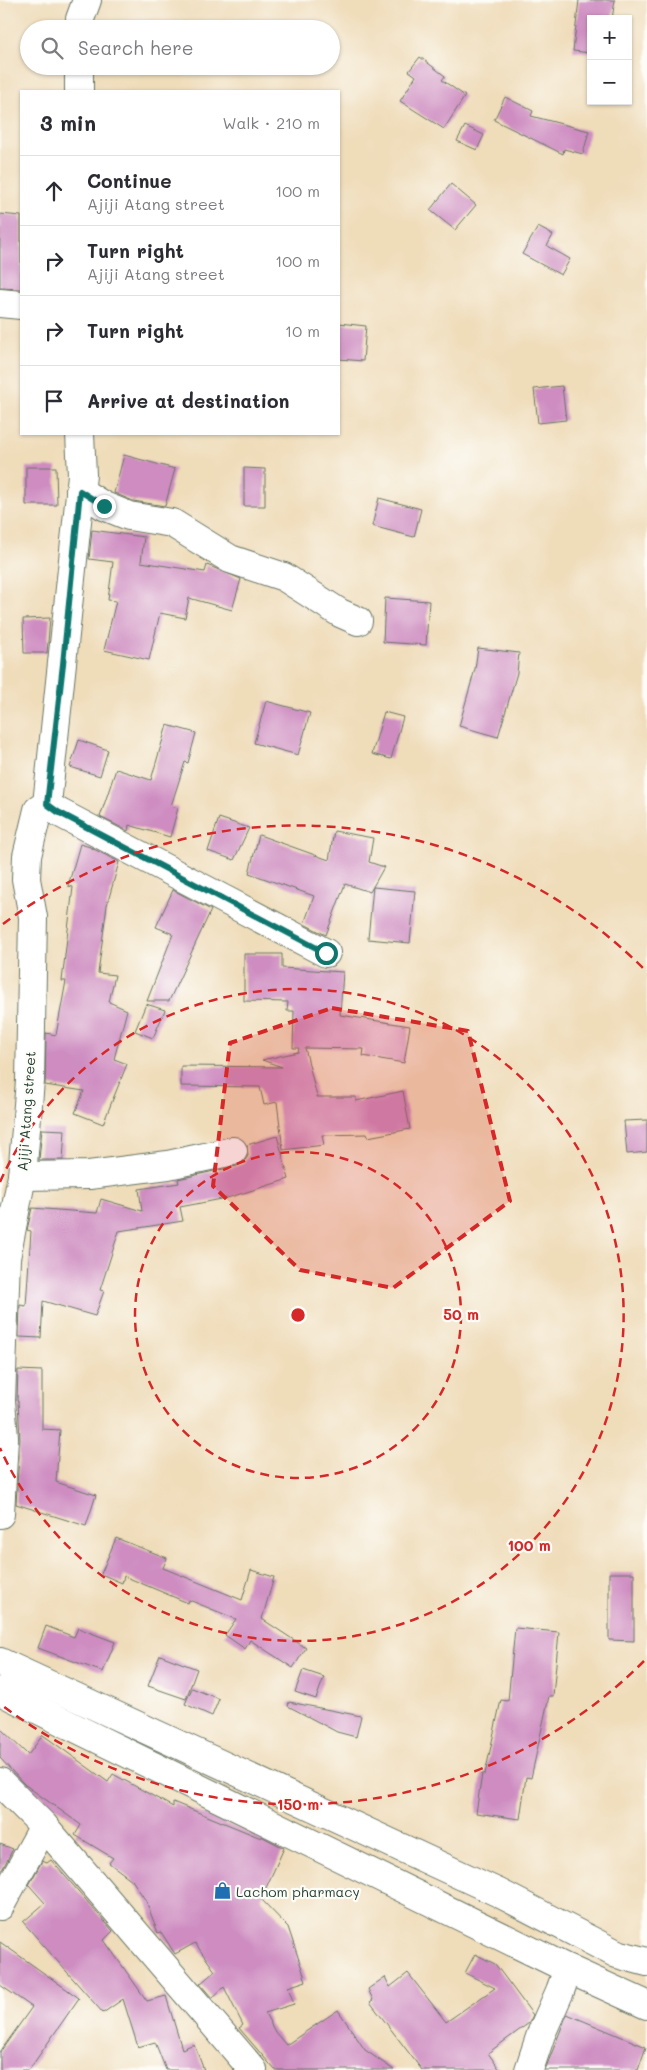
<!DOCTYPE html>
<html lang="en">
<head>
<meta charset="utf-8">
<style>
	:root { --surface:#fff; --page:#f7f7f7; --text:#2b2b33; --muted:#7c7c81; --line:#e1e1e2 }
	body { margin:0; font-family:Mali,sans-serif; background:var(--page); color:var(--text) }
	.controls { position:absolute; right:15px; top:15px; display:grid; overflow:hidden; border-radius:0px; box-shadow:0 1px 4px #0004 }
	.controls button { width:45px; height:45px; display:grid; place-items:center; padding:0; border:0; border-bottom:1px solid var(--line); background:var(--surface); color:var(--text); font:25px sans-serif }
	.stop { position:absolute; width:15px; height:15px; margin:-11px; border:4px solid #0f766e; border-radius:50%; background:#fff }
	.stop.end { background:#0f766e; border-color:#fff; box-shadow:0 1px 5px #0008 }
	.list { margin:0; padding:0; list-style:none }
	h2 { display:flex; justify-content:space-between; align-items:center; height:65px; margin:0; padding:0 20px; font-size:21px }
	h2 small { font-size:16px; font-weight:400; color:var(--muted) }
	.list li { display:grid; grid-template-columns:32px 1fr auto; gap:15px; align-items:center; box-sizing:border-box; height:70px; padding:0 20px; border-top:1px solid var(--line) }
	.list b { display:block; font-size:19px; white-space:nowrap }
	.list p { margin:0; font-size:16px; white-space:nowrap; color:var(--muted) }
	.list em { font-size:16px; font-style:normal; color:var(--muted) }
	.icon { flex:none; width:28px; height:28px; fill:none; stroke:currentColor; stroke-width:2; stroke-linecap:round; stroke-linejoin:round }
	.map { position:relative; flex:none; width:647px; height:2070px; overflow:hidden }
	.search { position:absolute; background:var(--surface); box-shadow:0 1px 4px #0004; left:20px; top:20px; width:320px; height:55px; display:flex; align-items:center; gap:12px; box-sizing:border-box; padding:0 18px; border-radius:28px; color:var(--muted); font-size:19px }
	.panel { position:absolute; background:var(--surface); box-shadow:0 1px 4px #0004; left:20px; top:90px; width:320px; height:345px; border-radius:0px }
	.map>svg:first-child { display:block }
	.building { fill:#ce8cc1 }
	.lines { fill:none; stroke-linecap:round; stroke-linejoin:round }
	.minor-casing { stroke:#687563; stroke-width:30 }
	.major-casing { stroke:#687563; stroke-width:30 }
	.minor { stroke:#fff; stroke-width:28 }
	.major { stroke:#fff; stroke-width:28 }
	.route { stroke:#0f766e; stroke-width:6 }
	.marked { fill:#d62828; fill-opacity:0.2; stroke:#d62828; stroke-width:4; stroke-dasharray:10 6; stroke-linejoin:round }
	.ring { fill:none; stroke:#d62828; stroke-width:2.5; stroke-dasharray:9 6 }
	.labels { text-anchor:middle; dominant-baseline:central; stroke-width:4.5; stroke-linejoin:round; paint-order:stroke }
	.street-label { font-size:14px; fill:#1f3d34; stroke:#fdfcf7 }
	.poi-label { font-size:14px; fill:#1f3d34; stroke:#fdfcf7; text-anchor:start }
	.centre { fill:#d62828; stroke:#fdfcf7; stroke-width:2.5 }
	.ring-label { font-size:15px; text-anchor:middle; font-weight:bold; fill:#d62828; stroke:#fdfcf7; stroke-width:4.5; stroke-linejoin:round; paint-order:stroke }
</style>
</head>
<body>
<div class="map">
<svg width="647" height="2070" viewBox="0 0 647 2070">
	<rect width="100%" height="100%" fill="#fdfcf7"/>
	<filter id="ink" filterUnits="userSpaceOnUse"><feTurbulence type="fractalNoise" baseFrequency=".02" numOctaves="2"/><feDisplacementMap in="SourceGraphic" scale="10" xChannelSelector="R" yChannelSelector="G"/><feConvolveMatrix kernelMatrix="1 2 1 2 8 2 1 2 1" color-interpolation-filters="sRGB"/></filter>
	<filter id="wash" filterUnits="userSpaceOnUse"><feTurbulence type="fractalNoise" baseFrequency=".0096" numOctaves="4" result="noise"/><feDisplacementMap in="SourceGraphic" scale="20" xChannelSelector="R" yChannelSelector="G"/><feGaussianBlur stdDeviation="1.12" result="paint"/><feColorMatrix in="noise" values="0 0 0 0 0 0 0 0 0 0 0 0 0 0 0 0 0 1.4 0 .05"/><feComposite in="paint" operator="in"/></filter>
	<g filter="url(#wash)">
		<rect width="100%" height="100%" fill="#efdcb9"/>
		<g id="blocks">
			<!-- building -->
			<g class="building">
				<path d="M579,0H615L612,19H591V53L573,51Z"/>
				<path d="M420,57L445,76L442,80L465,96L444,129L400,101L416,76L409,71Z"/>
				<path d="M505,97L533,111L531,116L589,131L583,154L564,149L563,154L494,120Z"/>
				<path d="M465,126L484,135L477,150L457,141Z"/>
				<path d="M451,184L476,205L455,230L430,210Z"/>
				<path d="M0,214L21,216V289L0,288Z"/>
				<path d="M538,227L553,235L547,246L570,259L561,275L522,254Z"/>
				<path d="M339,323L366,326L363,361L339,359Z"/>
				<path d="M562,386L566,420L538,423L534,389Z"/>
				<path d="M124,455L175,469L165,506L133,501L114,493Z"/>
				<path d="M26,467H56L57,505H26Z"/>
				<path d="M244,468L265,469V506H244Z"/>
				<path d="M379,498L421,509L414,537L372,526Z"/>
				<path d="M92,530L144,537L141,562L205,572L207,565L241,579L232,610L189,598L185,618L160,613L149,660L104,650L116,601L108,600L113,562L89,559Z"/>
				<path d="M385,598L429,601L426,645L383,642Z"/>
				<path d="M50,618L47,653H24L23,619Z"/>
				<path d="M478,648L519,653L517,673L498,737L459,726L475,669Z"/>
				<path d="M266,701L310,713L298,755L254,743Z"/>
				<path d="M384,712L403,717L391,759L372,754Z"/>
				<path d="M167,725L196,733L188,763L185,762L171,806L178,808L170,837L129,825L128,831L100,817L116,769L151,780Z"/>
				<path d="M79,740L108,750L100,776L70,767Z"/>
				<path d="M219,818L249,828L234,860L208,851Z"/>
				<path d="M334,831L373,838L369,862L384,867L370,892L345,884L326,935L304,924L314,896L249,873L259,835L329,860Z"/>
				<path d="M80,844L90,847L119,862L107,905L98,973L115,975L109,1002L127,1010L114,1059L127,1064L103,1124L75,1113L84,1091L45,1085L46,1033L56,1035L66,981H62L73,887L68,886Z"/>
				<path d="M373,887L415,891L410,943L368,939Z"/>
				<path d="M173,890L211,910L169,1001H147L173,934L156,927Z"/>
				<path d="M244,954H282V968L343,972L340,1015L410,1026L404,1063L363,1056L364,1049L305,1048L317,1097H356V1101L403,1091L410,1129L368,1137L367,1134L322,1135L324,1145L283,1150L277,1102L264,1105L260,1087L181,1086V1066L282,1067L262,1060L298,1052L299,1048H293L294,1011H287L288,1002L244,1001Z"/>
				<path d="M146,1004L165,1010L153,1038L135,1031Z"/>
				<path d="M647,1120V1152L627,1154L624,1121Z"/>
				<path d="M42,1129L65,1130L63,1160H39Z"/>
				<path d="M277,1136L289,1179L227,1198L180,1207L183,1221L119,1231L100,1290L104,1291L95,1316L43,1301L41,1338L19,1337L20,1305L26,1306L31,1231L27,1230L32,1208L97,1213L101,1199L142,1211L139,1189L179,1183L178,1179L237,1166L243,1163L248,1156L247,1145Z"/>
				<path d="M18,1370L42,1371V1429L60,1430L56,1482L96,1495L86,1526L16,1504L20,1439L18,1401H17Z"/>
				<path d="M116,1538L167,1558L163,1568L242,1600L251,1570L274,1577L262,1619L306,1648L293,1668L250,1640L245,1649L225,1635L236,1619L189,1600L188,1603L124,1576L122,1583L101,1574Z"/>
				<path d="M609,1573H634V1641L609,1640Z"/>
				<path d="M46,1626L74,1637L78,1628L115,1642L103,1672L38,1648Z"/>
				<path d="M515,1628L559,1632L553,1696H549L531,1778L526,1777L520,1819L476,1813L482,1774H485L501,1700L508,1701Z"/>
				<path d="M160,1655L197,1669L186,1699L148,1686Z"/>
				<path d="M303,1670L324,1677L316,1699L295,1692Z"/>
				<path d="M192,1688L219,1699L212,1716L185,1704Z"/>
				<path d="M289,1702L361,1716L356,1737L337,1732L288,1706Z"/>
				<path d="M0,1728L28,1755L43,1735L108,1782L113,1774L173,1807V1802L261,1838V1836L284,1848L261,1899L288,1927L306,1981L288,1987L294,2004L265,2013L275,2032L286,2045L338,2010L365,2050L394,2070H275L239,2028L243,2025L224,1987L212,1998L200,1984L215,1971L195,1943L175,1954L161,1932L158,1933L146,1901L132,1880L109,1863L113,1858L75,1835L81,1825L24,1784L0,1758Z"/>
				<path d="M0,1844L13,1849L2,1870L0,1869Z"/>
				<path d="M51,1860L113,1931L104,1940L147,2001L166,1996L182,2049L194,2044L204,2070H166L155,2042L138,2047L123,1999L103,2013L23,1922L45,1903L29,1885L42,1861L47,1863Z"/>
				<path d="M0,1942L79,1998L29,2070H0V2052L32,2007L0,1985Z"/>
				<path d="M475,1954L495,1964L533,2015L529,2023L488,2053L500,2070H422L370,2002L373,2000L368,1989L385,1977L390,1987L408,1973L446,2022L495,1988L465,1973Z"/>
				<path d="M567,2014L646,2047L638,2070H545Z"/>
			</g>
		</g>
	</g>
	<g filter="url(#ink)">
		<use href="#blocks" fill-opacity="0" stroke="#687563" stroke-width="1"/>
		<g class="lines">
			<defs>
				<g id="minor">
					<path d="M80,29V19L87,0"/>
					<path d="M79,91V66"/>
					<path d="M0,303L21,305"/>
					<path d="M80,491L104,506L129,516L172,523L230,559L284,577L340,613L358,621"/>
					<path d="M47,804L58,812L326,953"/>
					<path d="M22,1176L89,1175L168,1165L233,1151"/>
					<path d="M0,1514L4,1438L1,1401L6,1258L22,1176L30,1081L33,917L26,879L27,856L38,810L47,804L82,475L80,434"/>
					<path d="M0,1782L44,1826L253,2070"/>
					<path d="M0,1906L44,1826"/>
					<path d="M529,2070L541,2034L560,1991L568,1969"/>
				</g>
				<g id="major">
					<path d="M0,1662L499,1893L617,1954L647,1962"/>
					<path d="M0,1691L568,1969L647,2005"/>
				</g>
			</defs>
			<!-- minor casing -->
			<use href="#minor" class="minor-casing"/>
			<!-- major casing -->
			<use href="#major" class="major-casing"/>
			<!-- minor -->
			<use href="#minor" class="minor"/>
			<!-- major -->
			<use href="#major" class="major"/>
		</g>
	</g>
	<g class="lines" filter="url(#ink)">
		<!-- route -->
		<path class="route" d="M104,506L80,491L63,664L47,804L58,812L326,953"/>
	</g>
	<!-- marked area -->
	<path class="marked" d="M332,1008L468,1031L510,1201L393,1288L300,1270L213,1186L230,1043Z"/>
	<!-- distance rings -->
	<g class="ring">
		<circle cx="298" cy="1315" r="163"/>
		<path d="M0 1182A326 326 0 1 1 0 1448"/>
		<path d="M644 1661A490 490 0 0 1 3 1706M3 924A490 490 0 0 1 644 969"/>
	</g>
	<!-- icons -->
	<defs>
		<symbol id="shop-bare" viewBox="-9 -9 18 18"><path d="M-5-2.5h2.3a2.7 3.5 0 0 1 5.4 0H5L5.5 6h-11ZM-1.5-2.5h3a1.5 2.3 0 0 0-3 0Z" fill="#1f6fb2" stroke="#fdfcf7" stroke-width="2.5" paint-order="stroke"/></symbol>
	</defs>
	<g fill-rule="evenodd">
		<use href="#shop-bare" x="210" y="1878" width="25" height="25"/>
	</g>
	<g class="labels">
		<!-- street labels -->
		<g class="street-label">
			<text transform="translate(26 1111) rotate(-86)">Ajiji Atang street</text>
		</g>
		<!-- poi labels -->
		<g class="poi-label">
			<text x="236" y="1891">Lachom pharmacy</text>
		</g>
	</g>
	<circle cx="298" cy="1315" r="8" class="centre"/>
	<g class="ring-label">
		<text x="461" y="1320">50 m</text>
		<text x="529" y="1551">100 m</text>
		<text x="298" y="1810">150 m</text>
	</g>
</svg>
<div class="controls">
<button>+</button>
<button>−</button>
</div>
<div class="stop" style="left:326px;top:953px"></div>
<div class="stop end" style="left:104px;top:506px"></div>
<div class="search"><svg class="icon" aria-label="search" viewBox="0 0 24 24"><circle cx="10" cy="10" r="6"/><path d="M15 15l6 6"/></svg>Search here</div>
<section class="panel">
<h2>3 min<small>Walk · 210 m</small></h2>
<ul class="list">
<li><svg class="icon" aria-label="ahead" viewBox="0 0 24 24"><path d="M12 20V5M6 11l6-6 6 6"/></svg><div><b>Continue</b><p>Ajiji Atang street</p></div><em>100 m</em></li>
<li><svg class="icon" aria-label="right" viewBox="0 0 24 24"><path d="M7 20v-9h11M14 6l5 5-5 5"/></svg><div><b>Turn right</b><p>Ajiji Atang street</p></div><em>100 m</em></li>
<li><svg class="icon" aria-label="right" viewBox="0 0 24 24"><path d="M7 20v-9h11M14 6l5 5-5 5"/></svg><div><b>Turn right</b></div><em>10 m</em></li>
<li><svg class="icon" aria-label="arrive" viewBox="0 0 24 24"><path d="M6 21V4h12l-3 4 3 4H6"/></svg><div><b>Arrive at destination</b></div></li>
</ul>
</section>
</div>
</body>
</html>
